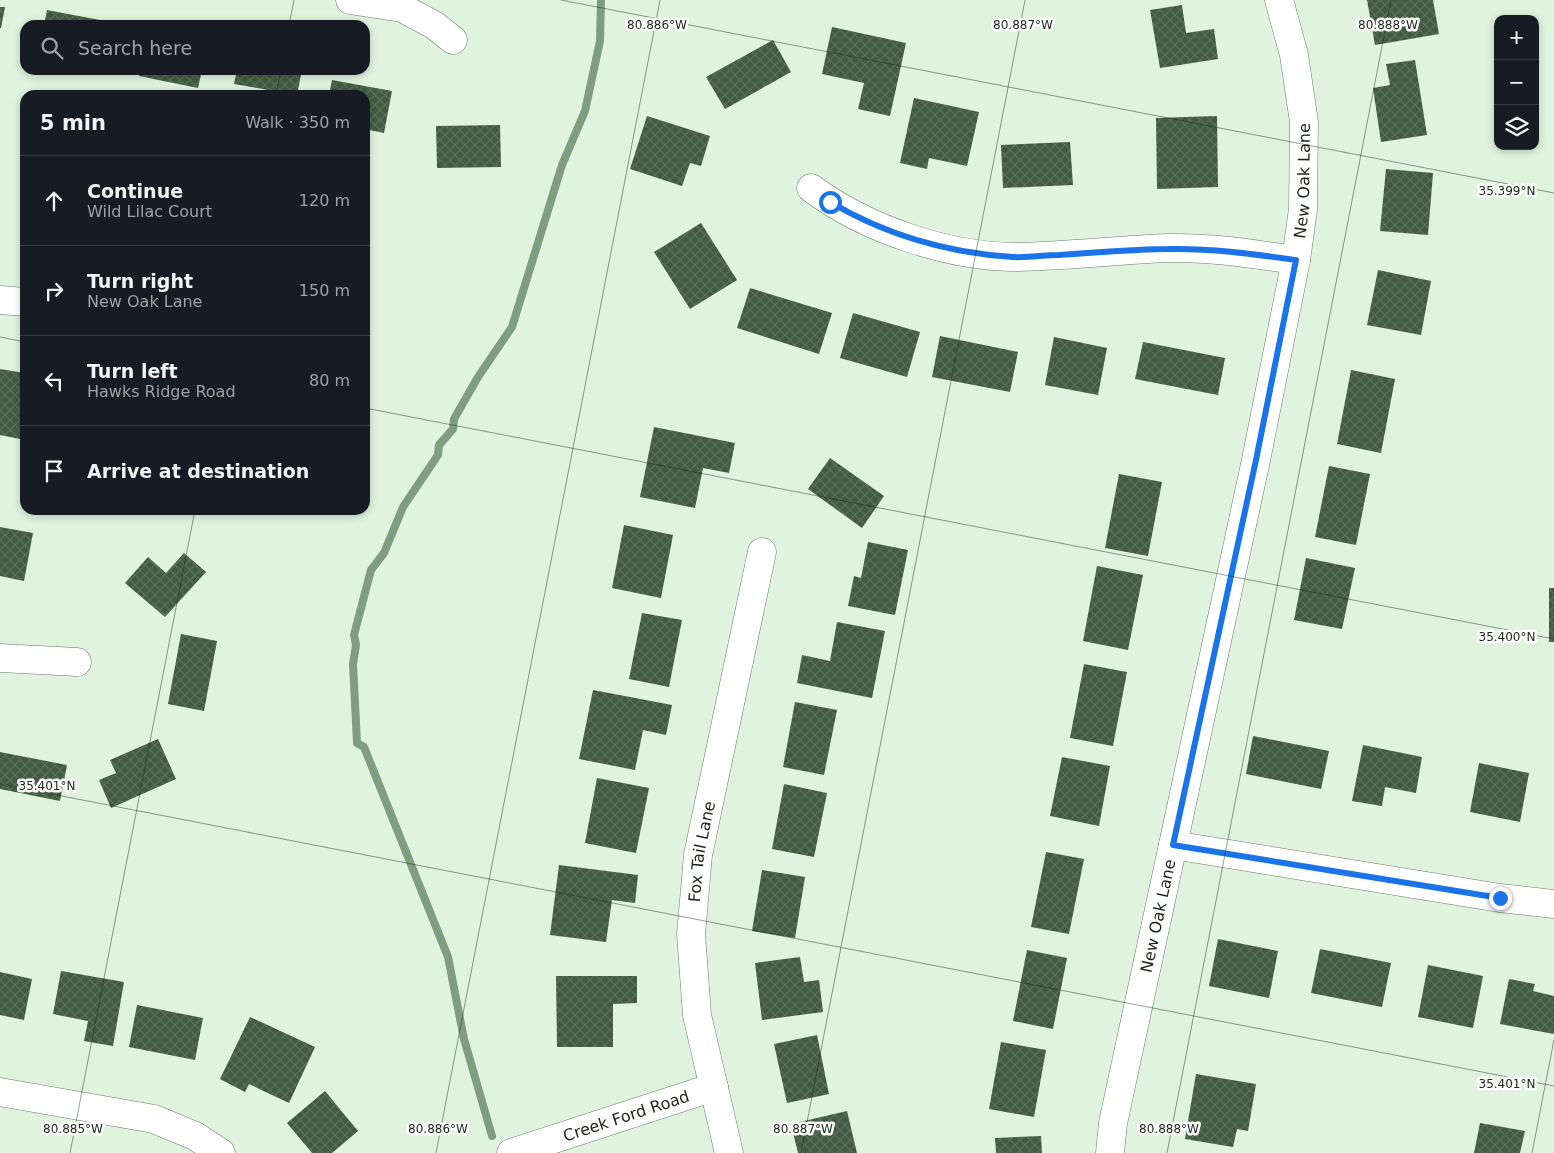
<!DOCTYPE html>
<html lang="en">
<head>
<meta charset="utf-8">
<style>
	:root { --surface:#171b24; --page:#242831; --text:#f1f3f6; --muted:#9ea1a6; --line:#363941 }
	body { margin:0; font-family:"DejaVu Sans",sans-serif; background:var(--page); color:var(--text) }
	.controls { position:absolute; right:15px; top:15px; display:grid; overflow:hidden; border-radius:10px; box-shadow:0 2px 8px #0003 }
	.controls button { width:45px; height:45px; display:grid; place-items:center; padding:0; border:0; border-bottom:1px solid var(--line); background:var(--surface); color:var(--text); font:25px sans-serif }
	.stop { position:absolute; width:15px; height:15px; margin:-11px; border:4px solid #1a73e8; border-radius:50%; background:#fff }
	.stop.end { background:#1a73e8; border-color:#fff; box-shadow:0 1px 5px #0008 }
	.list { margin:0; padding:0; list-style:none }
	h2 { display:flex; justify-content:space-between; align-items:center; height:65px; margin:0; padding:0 20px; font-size:21px }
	h2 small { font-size:16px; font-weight:400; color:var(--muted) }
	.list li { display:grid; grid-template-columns:32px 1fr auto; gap:15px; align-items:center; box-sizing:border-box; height:90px; padding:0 20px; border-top:1px solid var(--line) }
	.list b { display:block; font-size:19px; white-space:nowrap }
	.list p { margin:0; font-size:16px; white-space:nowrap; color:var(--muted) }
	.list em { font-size:16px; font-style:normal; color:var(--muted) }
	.icon { flex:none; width:28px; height:28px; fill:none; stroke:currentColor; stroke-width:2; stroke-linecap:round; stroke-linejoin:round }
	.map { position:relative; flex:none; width:1554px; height:1153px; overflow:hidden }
	.search { position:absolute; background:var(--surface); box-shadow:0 2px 8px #0003; left:20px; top:20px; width:350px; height:55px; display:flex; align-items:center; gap:12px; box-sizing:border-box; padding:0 18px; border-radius:15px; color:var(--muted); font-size:19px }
	.panel { position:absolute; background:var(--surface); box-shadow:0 2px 8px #0003; left:20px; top:90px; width:350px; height:425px; border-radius:15px }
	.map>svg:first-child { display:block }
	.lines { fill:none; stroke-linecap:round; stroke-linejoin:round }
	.stream { stroke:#7f9d7f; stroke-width:8 }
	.building { fill:url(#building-cross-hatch) }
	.minor-casing { stroke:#697b68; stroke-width:29 }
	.minor { stroke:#fff; stroke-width:28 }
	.route { stroke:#1a73e8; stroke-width:6 }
	.ticks { fill:none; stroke:#1b231b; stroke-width:1; stroke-opacity:0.45 }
	.labels { text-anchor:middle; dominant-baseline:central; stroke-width:5; stroke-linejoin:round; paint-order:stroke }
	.street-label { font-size:16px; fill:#1b231b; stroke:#fff }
	.ticks-label { font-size:12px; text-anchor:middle; fill:#1b231b; stroke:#fff; stroke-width:5; stroke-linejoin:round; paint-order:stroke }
</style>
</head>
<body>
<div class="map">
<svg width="1554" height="1153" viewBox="0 0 1554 1153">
	<defs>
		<pattern id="building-cross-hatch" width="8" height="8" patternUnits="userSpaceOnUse" patternTransform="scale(1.25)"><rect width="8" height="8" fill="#405b40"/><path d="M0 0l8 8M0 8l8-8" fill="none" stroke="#596f59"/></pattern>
	</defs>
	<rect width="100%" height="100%" fill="#dff3de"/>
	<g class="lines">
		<!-- stream -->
		<path class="stream" d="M492,1136L464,1039L448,957L364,747L357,743L353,664L356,645L354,635L371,570L384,553L403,507L438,455L439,445L453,429L454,419L478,377L512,327L562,165L585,111L600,41L601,0"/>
	</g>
	<!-- building -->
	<g class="building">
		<path d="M1367,0H1433L1439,34L1375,45Z"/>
		<path d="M1182,5L1186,33L1214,29L1218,59L1160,68L1150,10Z"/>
		<path d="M0,7H5L1,28H0Z"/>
		<path d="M47,10L100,20L99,25H44Z"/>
		<path d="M832,27L906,43L890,116L858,109L864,83L822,74Z"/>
		<path d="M773,40L791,72L725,109L706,77Z"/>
		<path d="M1415,60L1427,135L1381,142L1373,88L1390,85L1386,64Z"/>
		<path d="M141,70H202L198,88L139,76Z"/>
		<path d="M237,70H302L297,95L234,84Z"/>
		<path d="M332,80L392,91L384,133L365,129V95H329Z"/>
		<path d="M914,98L979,112L967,166L929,158L927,169L900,163Z"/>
		<path d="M647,116L710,136L701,166L690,163L682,186L630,169Z"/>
		<path d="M1217,116L1218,187L1157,189L1156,118Z"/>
		<path d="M500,125L501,167L437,168L436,126Z"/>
		<path d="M1070,142L1073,185L1003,188L1001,145Z"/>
		<path d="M1386,169L1433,173L1428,235L1380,231Z"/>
		<path d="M701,223L737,280L690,309L654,252Z"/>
		<path d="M1378,270L1431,281L1421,335L1367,325Z"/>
		<path d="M750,288L832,313L819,354L737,328Z"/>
		<path d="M853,313L920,332L907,377L840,358Z"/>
		<path d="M940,336L1018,352L1010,392L932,377Z"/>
		<path d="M1054,337L1107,348L1098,395L1045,385Z"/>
		<path d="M1143,342L1225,358L1218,395L1135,379Z"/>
		<path d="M0,369L25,373V440L0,435Z"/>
		<path d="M1351,370L1395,379L1381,453L1337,444Z"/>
		<path d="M654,427L735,443L729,473L703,468L695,508L640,497Z"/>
		<path d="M830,458L884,496L862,528L808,489Z"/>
		<path d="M1329,466L1370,474L1356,545L1315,537Z"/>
		<path d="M1119,474L1162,482L1148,556L1105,548Z"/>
		<path d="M624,525L673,535L661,598L612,588Z"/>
		<path d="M0,527L33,533L24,581L0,576Z"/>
		<path d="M868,542L908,550L895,615L848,606L854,576L861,578Z"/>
		<path d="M184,553L206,572L165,617L125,583L148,557L166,573Z"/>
		<path d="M1306,558L1355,568L1342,629L1294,620Z"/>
		<path d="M1097,566L1143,575L1128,650L1083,641Z"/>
		<rect x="1549" y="588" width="5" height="54"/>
		<path d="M642,613L682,620L669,687L629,679Z"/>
		<path d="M837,622L885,631L872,698L797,683L802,655L830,661Z"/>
		<path d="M181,634L217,641L204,711L168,704Z"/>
		<path d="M1084,664L1127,672L1113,746L1070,738Z"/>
		<path d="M593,690L672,705L666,735L643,730L635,770L579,759Z"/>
		<path d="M795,702L837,710L824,775L783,767Z"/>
		<path d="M1253,736L1329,751L1321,789L1246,774Z"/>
		<path d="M158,739L176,779L111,808L99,780L116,773L110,760Z"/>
		<path d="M1363,745L1422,757L1416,793L1385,787L1382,806L1352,801Z"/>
		<path d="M0,752L67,765L60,801L0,789Z"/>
		<path d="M1062,757L1110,766L1099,826L1050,816Z"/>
		<path d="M1479,763L1529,773L1520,822L1470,812Z"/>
		<path d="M597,778L649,788L636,853L585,843Z"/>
		<path d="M784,784L827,793L814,857L772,849Z"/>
		<path d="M1046,852L1084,859L1069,934L1031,927Z"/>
		<path d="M559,865L638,875L635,903L612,900L606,942L550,935Z"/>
		<path d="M762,870L805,877L795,938L752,931Z"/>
		<path d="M1218,939L1278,951L1269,998L1209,986Z"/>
		<path d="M1320,949L1391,963L1382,1007L1311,993Z"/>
		<path d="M1027,950L1067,958L1053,1029L1013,1021Z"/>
		<path d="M800,957L804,982L819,980L823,1012L762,1020L755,963Z"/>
		<path d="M1428,965L1483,976L1473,1028L1418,1017Z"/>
		<path d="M61,971L124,982L113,1046L84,1041L88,1021L53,1014Z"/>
		<path d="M0,972L32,979L24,1020L0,1015Z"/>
		<path d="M556,976H637V1003L613,1004V1047H557Z"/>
		<path d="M1509,979L1535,984L1533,991L1554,996V1034L1500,1024Z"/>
		<path d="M137,1005L203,1018L195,1060L129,1047Z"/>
		<path d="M250,1017L315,1047L289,1103L249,1084L245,1092L220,1079Z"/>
		<path d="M817,1035L829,1094L787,1103L774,1044Z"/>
		<path d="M1001,1042L1046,1050L1034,1117L989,1109Z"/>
		<path d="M1196,1074L1256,1084L1248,1131L1237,1129L1233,1147L1185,1139Z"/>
		<path d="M325,1091L358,1131L332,1153H312L287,1123Z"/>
		<path d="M847,1111L857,1153H798L791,1124Z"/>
		<path d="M1480,1123L1525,1131L1520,1153H1474Z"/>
		<path d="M1041,1136L1042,1153H996L995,1138Z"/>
	</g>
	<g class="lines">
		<defs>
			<g id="minor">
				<path d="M350,0L402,8L434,25L453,40"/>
				<path d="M811,188C866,229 948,257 1017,257C1067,256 1118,250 1168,248C1212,247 1253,254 1296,260"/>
				<path d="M0,300L25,302"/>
				<path d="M0,658L77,662"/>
				<path d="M1173,845L1500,898L1554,904"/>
				<path d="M0,1092L154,1119L195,1136L221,1153"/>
				<path id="s1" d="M511,1153L714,1087"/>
				<path id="s2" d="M729,1153L697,1015L691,934L698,855L762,552"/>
				<path id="s3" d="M1110,1153L1113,1123L1256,460L1296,260L1303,209L1304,122L1294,55L1279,0"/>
			</g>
		</defs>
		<!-- minor casing -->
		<use href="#minor" class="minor-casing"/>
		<!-- minor -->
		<use href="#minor" class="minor"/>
	</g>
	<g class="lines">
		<!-- route -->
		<path class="route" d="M830,202C886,235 949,253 1013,257C1028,258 1044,255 1059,255C1095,253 1132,249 1168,249C1212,248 1253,254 1296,260L1256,460L1173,845L1500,898"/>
	</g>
	<!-- ticks -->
	<path class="ticks" d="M561,0L1554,193M289,25L294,0M276,95L281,70M0,337L25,342M365,408L1554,639M0,784L1554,1086M70,1153L195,510M436,1153L660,0M801,1153L1025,0M1167,1153L1391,0M1532,1153L1554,1040"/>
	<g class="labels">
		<!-- street labels -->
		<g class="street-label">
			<text stroke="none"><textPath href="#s3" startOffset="992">New Oak Lane</textPath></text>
			<text stroke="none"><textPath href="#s2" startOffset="306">Fox Tail Lane</textPath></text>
			<text stroke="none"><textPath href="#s3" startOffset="242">New Oak Lane</textPath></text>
			<text stroke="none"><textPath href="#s1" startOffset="121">Creek Ford Road</textPath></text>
		</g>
	</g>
	<g class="ticks-label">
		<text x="657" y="29">80.886°W</text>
		<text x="1023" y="29">80.887°W</text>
		<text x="1388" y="29">80.888°W</text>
		<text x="1507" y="195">35.399°N</text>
		<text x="1507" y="641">35.400°N</text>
		<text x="47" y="790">35.401°N</text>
		<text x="1507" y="1088">35.401°N</text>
		<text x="73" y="1133">80.885°W</text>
		<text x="438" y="1133">80.886°W</text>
		<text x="803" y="1133">80.887°W</text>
		<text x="1169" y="1133">80.888°W</text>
	</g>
</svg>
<div class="controls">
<button>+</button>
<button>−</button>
<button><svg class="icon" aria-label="layers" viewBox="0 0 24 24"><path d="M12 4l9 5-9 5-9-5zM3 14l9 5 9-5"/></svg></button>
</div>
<div class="stop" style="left:830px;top:202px"></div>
<div class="stop end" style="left:1500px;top:898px"></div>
<div class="search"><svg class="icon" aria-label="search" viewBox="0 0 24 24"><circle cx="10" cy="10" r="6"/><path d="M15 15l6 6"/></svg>Search here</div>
<section class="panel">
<h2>5 min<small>Walk · 350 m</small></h2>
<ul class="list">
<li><svg class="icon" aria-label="ahead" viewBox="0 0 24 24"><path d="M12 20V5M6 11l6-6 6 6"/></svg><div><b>Continue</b><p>Wild Lilac Court</p></div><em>120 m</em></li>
<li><svg class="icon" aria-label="right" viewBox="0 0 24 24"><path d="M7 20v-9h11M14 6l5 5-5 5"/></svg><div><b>Turn right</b><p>New Oak Lane</p></div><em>150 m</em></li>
<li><svg class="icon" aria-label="left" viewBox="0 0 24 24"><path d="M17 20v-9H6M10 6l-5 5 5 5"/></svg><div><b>Turn left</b><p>Hawks Ridge Road</p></div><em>80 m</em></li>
<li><svg class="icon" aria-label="arrive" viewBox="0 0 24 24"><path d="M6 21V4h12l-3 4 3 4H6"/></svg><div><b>Arrive at destination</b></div></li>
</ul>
</section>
</div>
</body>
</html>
